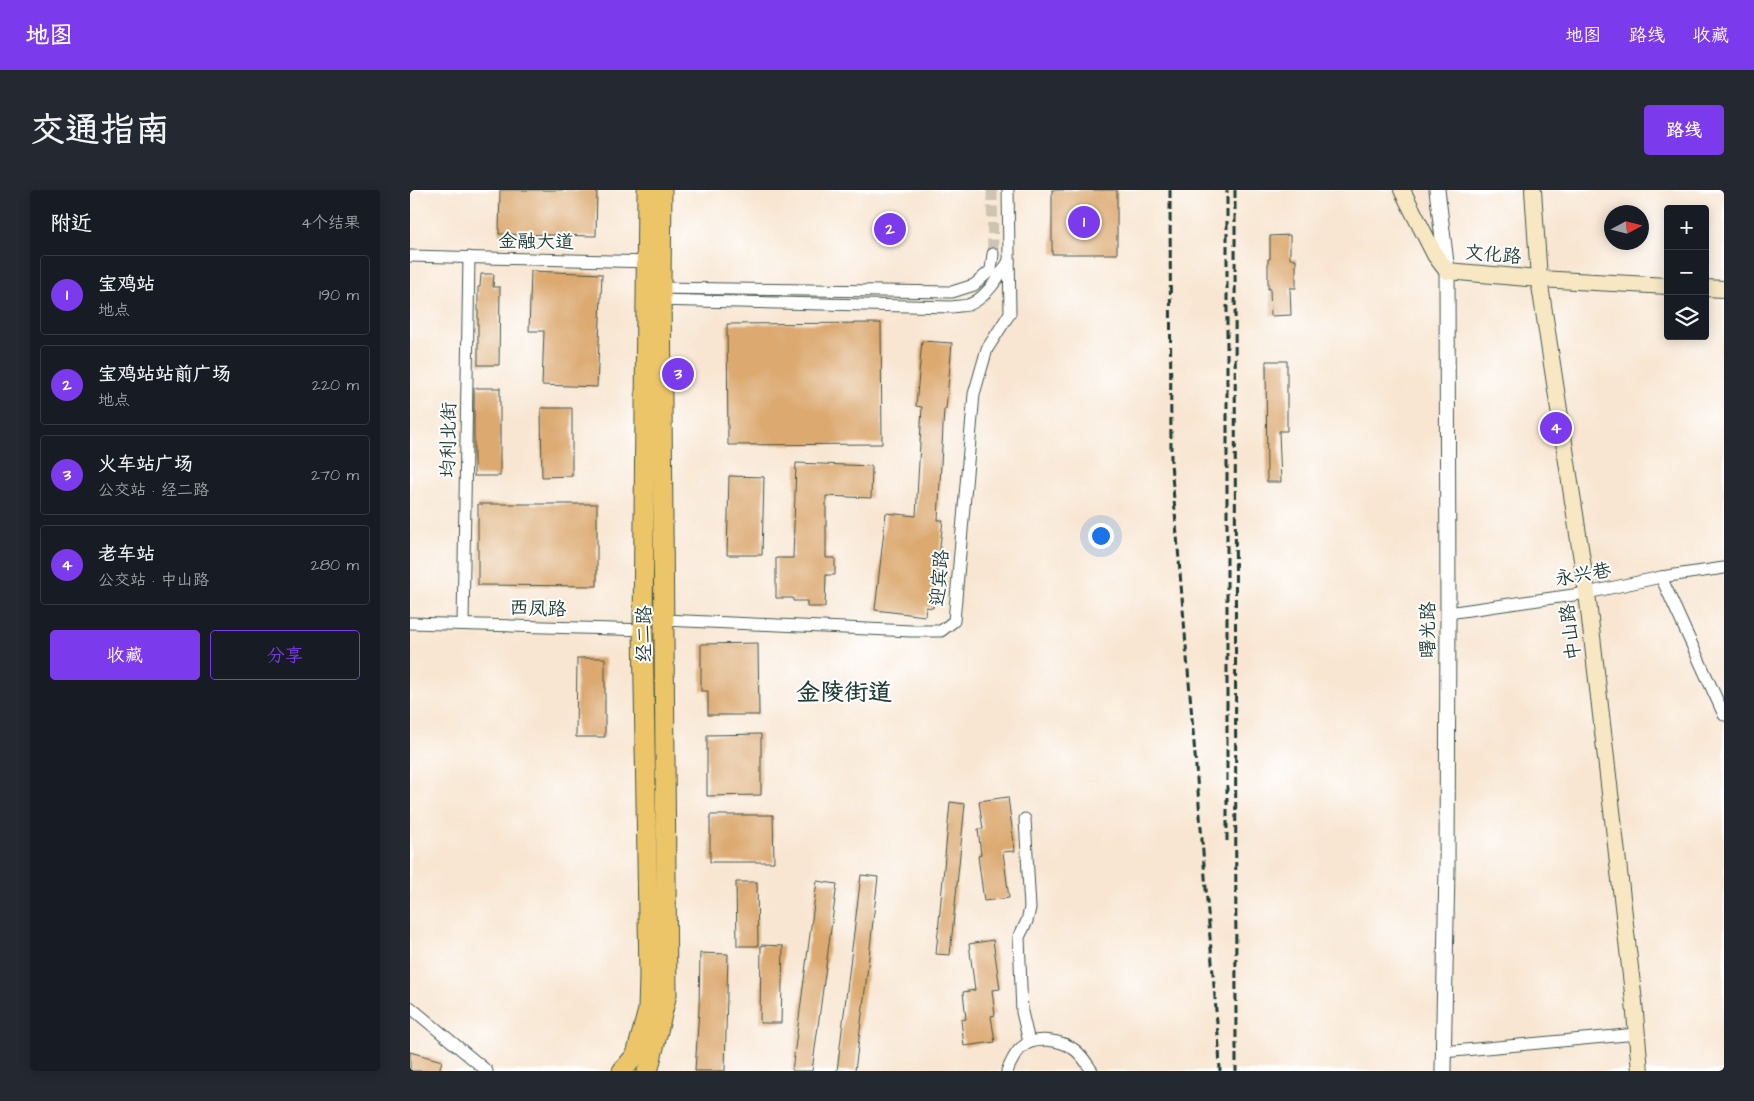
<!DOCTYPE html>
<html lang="zh">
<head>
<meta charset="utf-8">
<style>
	:root { --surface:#171b24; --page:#242831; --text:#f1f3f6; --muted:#9ea1a6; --line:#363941; --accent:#7c3aed }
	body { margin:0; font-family:"Architects Daughter","LXGW WenKai TC",sans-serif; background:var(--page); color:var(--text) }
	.controls { position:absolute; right:15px; top:15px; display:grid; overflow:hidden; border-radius:5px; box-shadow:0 2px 12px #0003 }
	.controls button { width:45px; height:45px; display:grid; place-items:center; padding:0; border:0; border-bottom:1px solid var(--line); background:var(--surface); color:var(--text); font:25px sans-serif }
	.compass { position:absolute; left:1194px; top:15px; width:45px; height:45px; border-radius:50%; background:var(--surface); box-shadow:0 2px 12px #0003; rotate:83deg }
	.you { position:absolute; left:690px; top:345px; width:18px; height:18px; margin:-12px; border:4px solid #fff; border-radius:50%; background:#1a73e8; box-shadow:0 0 0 8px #1a73e833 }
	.badge { display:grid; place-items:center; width:32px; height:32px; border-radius:50%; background:var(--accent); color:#fff; font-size:16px; font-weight:700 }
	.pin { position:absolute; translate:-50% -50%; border:2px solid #fff; box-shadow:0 1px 5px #0006 }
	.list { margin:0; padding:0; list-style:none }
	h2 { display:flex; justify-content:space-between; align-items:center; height:65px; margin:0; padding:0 20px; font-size:21px }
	h2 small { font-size:16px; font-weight:400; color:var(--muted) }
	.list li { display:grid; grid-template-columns:32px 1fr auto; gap:15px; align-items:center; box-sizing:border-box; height:80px; margin:0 10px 10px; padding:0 10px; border:1px solid var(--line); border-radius:5px }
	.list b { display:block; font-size:19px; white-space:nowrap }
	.list p { margin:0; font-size:16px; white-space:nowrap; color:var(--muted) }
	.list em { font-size:16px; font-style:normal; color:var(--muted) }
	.actions { display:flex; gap:10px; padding:15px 20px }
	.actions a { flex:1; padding:11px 0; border:1px solid var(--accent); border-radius:5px; text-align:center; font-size:18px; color:var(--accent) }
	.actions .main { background:var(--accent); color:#fff }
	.icon { flex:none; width:28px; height:28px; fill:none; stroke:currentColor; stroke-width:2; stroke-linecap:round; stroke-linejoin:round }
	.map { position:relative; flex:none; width:1314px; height:881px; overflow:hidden; border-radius:5px }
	header { display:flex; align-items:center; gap:30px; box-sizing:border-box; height:70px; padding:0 25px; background:var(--accent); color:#fff }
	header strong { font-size:24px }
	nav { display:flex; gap:28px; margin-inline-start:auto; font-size:18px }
	.intro { display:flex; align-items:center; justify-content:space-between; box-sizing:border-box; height:120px; padding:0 30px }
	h1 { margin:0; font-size:35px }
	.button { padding:12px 22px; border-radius:5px; background:var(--accent); color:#fff; font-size:18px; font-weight:700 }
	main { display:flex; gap:30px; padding:0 30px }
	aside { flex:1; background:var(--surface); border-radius:5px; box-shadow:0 2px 12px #0003 }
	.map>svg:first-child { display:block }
	.building { fill:#dca96f }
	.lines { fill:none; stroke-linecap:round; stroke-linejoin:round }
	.minor-tunnel { stroke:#cdc4b2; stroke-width:11; stroke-dasharray:11 5.5; stroke-linecap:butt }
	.minor-casing { stroke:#40564c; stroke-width:13 }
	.tertiary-casing { stroke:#40564c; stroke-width:17 }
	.secondary-casing { stroke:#40564c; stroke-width:18 }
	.primary-casing { stroke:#40564c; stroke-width:21 }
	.minor { stroke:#fff; stroke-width:11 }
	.tertiary { stroke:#fff; stroke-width:15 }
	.secondary { stroke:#f7e8c3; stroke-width:16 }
	.primary { stroke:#ecc569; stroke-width:19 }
	.rail { stroke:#1f3d34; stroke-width:3; stroke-dasharray:8 4; stroke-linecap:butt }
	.labels { text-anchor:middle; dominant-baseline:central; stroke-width:4; stroke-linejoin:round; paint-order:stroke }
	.street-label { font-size:19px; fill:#1f3d34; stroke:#fff }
	.district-label { font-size:24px; font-weight:bold; fill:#1f3d34; stroke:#fff }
</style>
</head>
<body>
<header>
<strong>地图</strong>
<nav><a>地图</a><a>路线</a><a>收藏</a></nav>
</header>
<div class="intro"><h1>交通指南</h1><a class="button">路线</a></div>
<main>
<aside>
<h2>附近<small>4个结果</small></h2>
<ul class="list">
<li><span class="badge">1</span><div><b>宝鸡站</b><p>地点</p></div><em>190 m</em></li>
<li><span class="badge">2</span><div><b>宝鸡站站前广场</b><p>地点</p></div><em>220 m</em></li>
<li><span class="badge">3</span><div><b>火车站广场</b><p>公交站 · 经二路</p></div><em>270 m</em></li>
<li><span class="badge">4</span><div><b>老车站</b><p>公交站 · 中山路</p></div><em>280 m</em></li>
</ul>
<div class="actions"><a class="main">收藏</a><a>分享</a></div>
</aside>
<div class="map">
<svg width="1314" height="881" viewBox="0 0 1314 881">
	<rect width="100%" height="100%" fill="#fff"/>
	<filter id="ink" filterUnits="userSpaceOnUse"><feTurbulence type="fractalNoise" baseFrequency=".02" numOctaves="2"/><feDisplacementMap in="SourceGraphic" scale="10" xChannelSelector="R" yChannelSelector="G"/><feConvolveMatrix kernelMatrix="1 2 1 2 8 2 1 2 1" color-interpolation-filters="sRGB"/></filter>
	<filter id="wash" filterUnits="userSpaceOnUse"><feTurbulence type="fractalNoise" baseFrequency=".0096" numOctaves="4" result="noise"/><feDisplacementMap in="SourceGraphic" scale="20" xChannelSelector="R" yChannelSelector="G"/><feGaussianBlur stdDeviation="1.12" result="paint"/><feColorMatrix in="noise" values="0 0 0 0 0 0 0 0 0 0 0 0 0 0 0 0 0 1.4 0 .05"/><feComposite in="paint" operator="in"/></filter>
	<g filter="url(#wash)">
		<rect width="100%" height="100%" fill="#f8e6d2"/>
		<g id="blocks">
			<!-- building -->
			<g class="building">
				<path d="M90,0H187L186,46L89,44Z"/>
				<rect x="642" y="0" width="65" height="64"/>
				<path d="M880,45V69H886V98H880L881,125L861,126L860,98L858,99V69H860V46Z"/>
				<path d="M121,81L192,84L187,197L132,195L134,141H119Z"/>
				<path d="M71,84H84L83,97H90L89,175H68V97H70Z"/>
				<path d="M471,133L472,254L318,255L317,134Z"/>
				<path d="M512,151L542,153L536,219H534L528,330H533L523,418L516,417L515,426L465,420L476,323L506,326L512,217L506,216Z"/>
				<path d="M856,171H877V241H869L871,292H857Z"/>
				<rect x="64" y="198" width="26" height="88"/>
				<path d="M131,218H162V286L132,287Z"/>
				<path d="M386,273L462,276L461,308L416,306V368H425V385H416L415,417H397V411H383V408H366V368H383Z"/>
				<path d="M319,286L354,287L352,365H317Z"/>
				<path d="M68,314H187V396L68,395Z"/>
				<path d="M348,453L349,525H298V501H291V454Z"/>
				<path d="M167,468H195V547H166Z"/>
				<path d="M351,544V605L297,606V545Z"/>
				<path d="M598,607L605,661L593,662L599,708L574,711L568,666L571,665L568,639H573L569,611Z"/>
				<path d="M540,612L555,614L540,765L526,764Z"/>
				<path d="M300,625H363L364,672H300Z"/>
				<path d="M451,685L468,687L457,784L445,881H427Z"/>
				<path d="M407,691L427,694L402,881H382Z"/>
				<path d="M326,692H347L348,756H327Z"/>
				<path d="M583,750L590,799L582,800L585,825L581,826L585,852L554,856L551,830L556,829L553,802L565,800L559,754Z"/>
				<path d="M351,755L373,756L371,833H350Z"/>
				<path d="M290,763L318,764L315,881H285L289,819Z"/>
				<path d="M0,862L32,871L29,881H0Z"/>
			</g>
		</g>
	</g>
	<g filter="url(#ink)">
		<use href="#blocks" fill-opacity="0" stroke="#40564c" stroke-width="1"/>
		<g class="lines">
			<!-- minor-tunnel -->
			<path class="minor-tunnel" d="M582,0L583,64"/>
			<defs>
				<g id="minor">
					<path d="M0,66L241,72"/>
					<path d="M245,98L542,102L564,95L581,80L583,64"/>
					<path d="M245,110L542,117C547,116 553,116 558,115C576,109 589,86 599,71"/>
					<path d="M1251,387L1314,525"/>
					<path d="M1038,423L1177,403L1251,387L1314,378"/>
					<path d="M254,430L501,441H531L544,431L564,204L577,159L600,123L598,0"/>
					<path d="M0,433L238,440"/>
					<path d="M53,434L59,67"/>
					<path d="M615,629L620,718L617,731L609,747L612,822L619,852"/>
					<path d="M0,817L77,881"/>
					<path d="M1033,862L1227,844"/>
					<path d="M597,881C601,873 604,864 611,858C624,845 652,850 665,860C673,866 677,874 682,881"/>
				</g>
				<path id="tertiary" d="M1027,0L1037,81L1038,423L1037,678L1033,881"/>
				<g id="secondary">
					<path d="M992,0L1025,65L1037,81L1129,89L1258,96"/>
					<path d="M1123,0L1129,89L1177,403L1224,812L1230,881"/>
					<path d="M1295,98L1314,99"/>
				</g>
				<g id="primary">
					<path d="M212,881L226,865L238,820L239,785L233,439L237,0"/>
					<path d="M237,881L239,878L257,804L251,94L252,0"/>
				</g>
			</defs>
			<!-- minor casing -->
			<use href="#minor" class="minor-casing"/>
			<!-- tertiary casing -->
			<use href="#tertiary" class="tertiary-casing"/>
			<!-- secondary casing -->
			<use href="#secondary" class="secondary-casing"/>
			<!-- primary casing -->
			<use href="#primary" class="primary-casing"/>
			<!-- minor -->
			<use href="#minor" class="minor"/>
			<!-- tertiary -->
			<use href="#tertiary" class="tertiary"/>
			<!-- secondary -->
			<use href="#secondary" class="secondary"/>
			<!-- primary -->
			<use href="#primary" class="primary"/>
			<!-- rail -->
			<g class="rail">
				<path d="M760,0L761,273L809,857L810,881"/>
				<path d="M825,0L826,881"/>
				<path d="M817,651V0"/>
			</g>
		</g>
	</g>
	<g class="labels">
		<!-- street labels -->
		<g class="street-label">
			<text transform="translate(126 52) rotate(1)">金融大道</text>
			<text transform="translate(1083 65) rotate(5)">文化路</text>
			<text transform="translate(39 250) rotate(-89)">均利北街</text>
			<text transform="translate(1173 385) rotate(-10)">永兴巷</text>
			<text transform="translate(530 388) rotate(-85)">迎宾路</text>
			<text transform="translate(128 419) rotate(2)">西凤路</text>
			<text transform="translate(1018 440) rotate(-90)">曙光路</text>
			<text transform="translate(1161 442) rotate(-97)">中山路</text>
			<text transform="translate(234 444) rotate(-90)">经二路</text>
		</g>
		<!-- district labels -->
		<g class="district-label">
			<text x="434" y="503">金陵街道</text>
		</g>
	</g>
</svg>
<div class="controls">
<button>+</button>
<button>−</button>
<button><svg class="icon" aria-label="layers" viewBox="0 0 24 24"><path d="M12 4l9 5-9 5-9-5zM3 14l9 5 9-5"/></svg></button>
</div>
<svg class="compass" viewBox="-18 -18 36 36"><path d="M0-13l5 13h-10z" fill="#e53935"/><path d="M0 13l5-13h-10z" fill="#9ea1a6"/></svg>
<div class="you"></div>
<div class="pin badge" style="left:674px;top:32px">1</div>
<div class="pin badge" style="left:480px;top:39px">2</div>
<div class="pin badge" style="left:268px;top:184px">3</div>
<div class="pin badge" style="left:1146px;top:238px">4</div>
</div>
</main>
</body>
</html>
